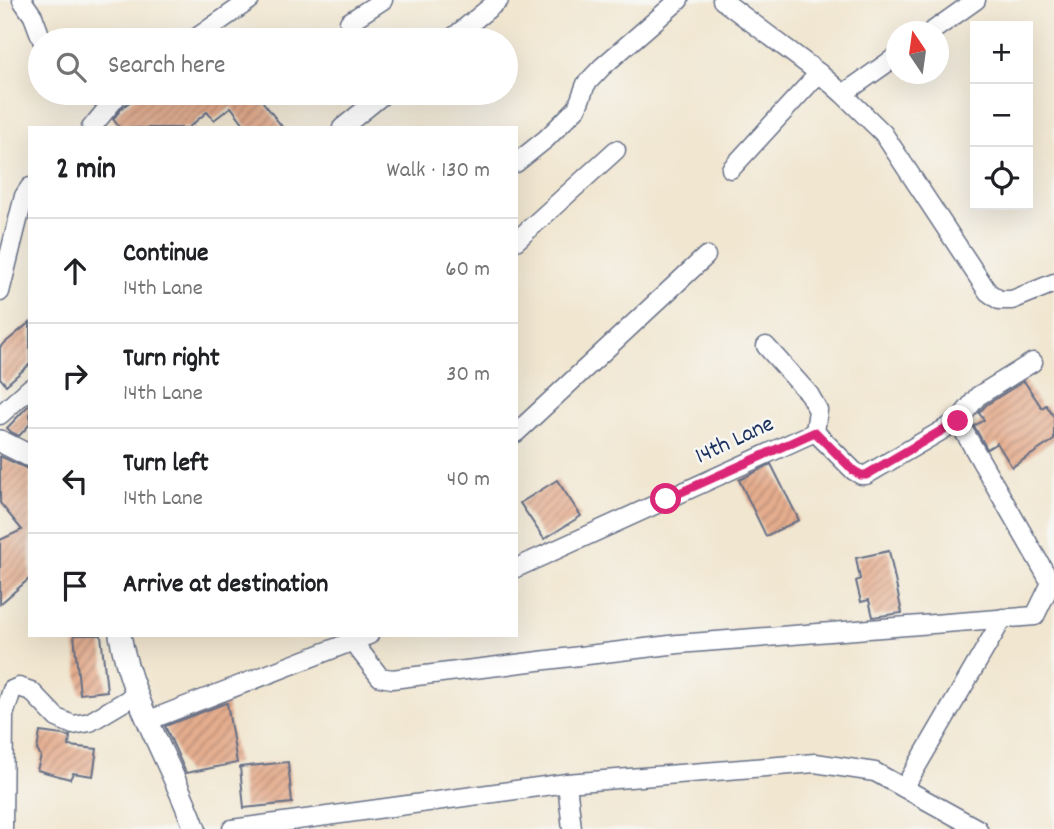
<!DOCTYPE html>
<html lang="en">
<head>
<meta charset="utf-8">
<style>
	:root { --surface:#fff; --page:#f6f6f6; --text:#202124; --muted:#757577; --line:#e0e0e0 }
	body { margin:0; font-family:Dekko,sans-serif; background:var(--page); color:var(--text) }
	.controls { position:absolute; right:21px; top:21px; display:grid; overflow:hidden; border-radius:0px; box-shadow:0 7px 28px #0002 }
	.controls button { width:63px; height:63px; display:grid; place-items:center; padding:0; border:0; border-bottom:2px solid var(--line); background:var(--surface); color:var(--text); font:35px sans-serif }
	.compass { position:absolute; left:886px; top:21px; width:63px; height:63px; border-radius:50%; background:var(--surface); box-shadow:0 7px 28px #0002; rotate:347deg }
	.stop { position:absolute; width:21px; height:21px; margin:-16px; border:5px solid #db2777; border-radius:50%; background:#fff }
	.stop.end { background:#db2777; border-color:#fff; box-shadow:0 2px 7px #0008 }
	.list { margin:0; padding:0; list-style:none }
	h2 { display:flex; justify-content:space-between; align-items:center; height:91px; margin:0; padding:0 28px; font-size:30px }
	h2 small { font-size:23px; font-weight:400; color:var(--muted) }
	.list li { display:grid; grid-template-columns:46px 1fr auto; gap:21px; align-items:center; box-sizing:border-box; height:105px; padding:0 28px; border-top:2px solid var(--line) }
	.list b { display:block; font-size:26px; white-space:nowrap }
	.list p { margin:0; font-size:23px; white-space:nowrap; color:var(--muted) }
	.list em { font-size:23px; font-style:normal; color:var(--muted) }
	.icon { flex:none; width:38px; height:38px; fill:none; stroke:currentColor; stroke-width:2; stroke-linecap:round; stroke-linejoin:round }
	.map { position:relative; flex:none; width:1054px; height:829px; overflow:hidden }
	.search { position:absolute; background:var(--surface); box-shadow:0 7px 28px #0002; left:28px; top:28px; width:490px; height:77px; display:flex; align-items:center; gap:18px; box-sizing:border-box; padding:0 24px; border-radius:38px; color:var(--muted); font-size:26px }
	.panel { position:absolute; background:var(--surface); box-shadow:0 7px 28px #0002; left:28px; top:126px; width:490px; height:511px; border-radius:0px }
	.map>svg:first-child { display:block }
	.building { fill:url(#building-hatch) }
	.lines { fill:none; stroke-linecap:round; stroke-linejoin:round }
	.minor-casing { stroke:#666f86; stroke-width:21 }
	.tertiary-casing { stroke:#666f86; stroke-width:24 }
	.minor { stroke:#fff; stroke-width:18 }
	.tertiary { stroke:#fff; stroke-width:21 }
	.route { stroke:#db2777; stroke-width:9 }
	.labels { text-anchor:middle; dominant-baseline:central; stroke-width:5; stroke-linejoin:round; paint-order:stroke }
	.street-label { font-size:24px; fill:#1b2f5e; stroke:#f6f6f2 }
</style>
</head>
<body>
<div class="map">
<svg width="1054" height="829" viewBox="0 0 1054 829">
	<defs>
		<pattern id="building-hatch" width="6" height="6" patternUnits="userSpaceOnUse" patternTransform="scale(1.75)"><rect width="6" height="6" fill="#e5ad8e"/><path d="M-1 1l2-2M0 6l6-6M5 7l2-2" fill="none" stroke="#b98d77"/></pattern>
	</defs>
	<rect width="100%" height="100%" fill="#f6f6f2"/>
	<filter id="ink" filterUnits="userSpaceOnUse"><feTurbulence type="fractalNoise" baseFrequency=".0143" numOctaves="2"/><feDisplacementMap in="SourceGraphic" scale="14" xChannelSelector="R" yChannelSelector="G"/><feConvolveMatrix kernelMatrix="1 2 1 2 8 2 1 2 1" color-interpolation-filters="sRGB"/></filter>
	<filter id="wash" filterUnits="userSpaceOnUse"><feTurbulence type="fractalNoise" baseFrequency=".00686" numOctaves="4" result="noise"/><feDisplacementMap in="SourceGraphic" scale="28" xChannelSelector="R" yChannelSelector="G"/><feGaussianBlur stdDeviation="1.57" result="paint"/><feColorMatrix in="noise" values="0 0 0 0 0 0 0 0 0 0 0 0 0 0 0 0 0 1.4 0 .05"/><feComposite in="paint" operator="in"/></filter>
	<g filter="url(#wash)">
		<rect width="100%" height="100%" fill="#f1e6d0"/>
		<g id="blocks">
			<!-- building -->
			<g class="building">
				<path d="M142,93H256L283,128H247L231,107L214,120L207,112L188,128H120L113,119L123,107Z"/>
				<path d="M30,322V364L6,385L0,378V347Z"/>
				<path d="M1024,381L1042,408L1046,405L1054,417V440L1012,467L997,443L987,449L974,426L984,420L979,413L986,405Z"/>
				<path d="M30,404V424L19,436L11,432L7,428Z"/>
				<path d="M0,456L30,470V578L0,604V540L22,530L0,503Z"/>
				<path d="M771,464L799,520L766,536L739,480Z"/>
				<path d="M557,480L581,516L544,539L520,503Z"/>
				<path d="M889,551L902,613L873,617L869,600L861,602L856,581L860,579L856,558Z"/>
				<path d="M74,635H101L107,691L80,694Z"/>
				<path d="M226,703H227L237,763L186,773L165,726Z"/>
				<path d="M40,732L70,736L69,746L97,749L93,776L73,773L70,779L37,770L41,756L37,750Z"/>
				<path d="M288,762L292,803L244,808L240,767Z"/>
			</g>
		</g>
	</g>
	<g filter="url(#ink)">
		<use href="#blocks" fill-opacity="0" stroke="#666f86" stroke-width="2"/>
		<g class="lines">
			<defs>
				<g id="minor">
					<path d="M22,0L33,16L42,40"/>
					<path d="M722,0L819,73L843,94L883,133L988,292L999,300H1012L1054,283"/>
					<path d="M349,22L383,0"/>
					<path d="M931,32L976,0"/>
					<path d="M193,40L250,0"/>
					<path d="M450,40L499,0"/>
					<path d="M843,94L897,56"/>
					<path d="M91,128L120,93"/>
					<path d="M342,128L385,93"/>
					<path d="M516,163L546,139L577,108L586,84L602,67L679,0"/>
					<path d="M731,169L819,73"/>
					<path d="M516,241L616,150"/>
					<path d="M0,292L24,196L30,187"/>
					<path d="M766,346L809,394L818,410L815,432"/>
					<path d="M0,415L30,388"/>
					<path d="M516,433L706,256"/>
					<path d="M516,568L815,432L854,471L861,475H866L958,421L978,396L1033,362"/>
					<path d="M352,635L353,642L380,677L392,679L678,644L1035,616L1051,583L958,421"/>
					<path d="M147,721L369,635"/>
					<path d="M567,783L572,829"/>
					<path d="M904,788L1003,618"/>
					<path d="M3,829L4,715L12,690L19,687L31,691L57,718L73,725L90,722L137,694"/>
					<path d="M232,829L567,783L815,763L875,772L978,829"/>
				</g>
				<g id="tertiary">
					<path d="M0,441L30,456"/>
					<path d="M120,635C132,704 172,764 195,829"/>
				</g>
			</defs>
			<!-- minor casing -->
			<use href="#minor" class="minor-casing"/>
			<!-- tertiary casing -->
			<use href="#tertiary" class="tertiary-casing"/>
			<!-- minor -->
			<use href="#minor" class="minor"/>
			<!-- tertiary -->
			<use href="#tertiary" class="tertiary"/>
		</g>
	</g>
	<g class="lines" filter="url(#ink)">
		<!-- route -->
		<path class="route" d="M666,499L815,432L854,471L861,475H866L958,421"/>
	</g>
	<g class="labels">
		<!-- street labels -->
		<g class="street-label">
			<text transform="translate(735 441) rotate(-25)">14th Lane</text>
		</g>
	</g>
</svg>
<div class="controls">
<button>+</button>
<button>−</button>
<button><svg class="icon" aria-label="locate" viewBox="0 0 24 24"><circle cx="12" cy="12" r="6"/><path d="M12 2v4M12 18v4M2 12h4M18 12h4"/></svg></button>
</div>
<svg class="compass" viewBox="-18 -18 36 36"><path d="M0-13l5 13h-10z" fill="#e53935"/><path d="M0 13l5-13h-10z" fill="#757577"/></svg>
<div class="stop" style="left:666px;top:499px"></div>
<div class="stop end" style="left:958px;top:421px"></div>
<div class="search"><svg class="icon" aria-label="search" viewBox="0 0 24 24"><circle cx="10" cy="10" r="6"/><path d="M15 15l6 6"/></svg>Search here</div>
<section class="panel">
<h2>2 min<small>Walk · 130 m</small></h2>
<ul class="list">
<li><svg class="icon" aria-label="ahead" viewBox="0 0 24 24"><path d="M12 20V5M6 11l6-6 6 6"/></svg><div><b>Continue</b><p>14th Lane</p></div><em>60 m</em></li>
<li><svg class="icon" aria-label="right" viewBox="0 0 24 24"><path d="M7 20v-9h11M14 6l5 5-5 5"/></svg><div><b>Turn right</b><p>14th Lane</p></div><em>30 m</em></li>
<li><svg class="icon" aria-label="left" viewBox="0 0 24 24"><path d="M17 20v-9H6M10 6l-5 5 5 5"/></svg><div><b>Turn left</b><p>14th Lane</p></div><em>40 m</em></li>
<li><svg class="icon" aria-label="arrive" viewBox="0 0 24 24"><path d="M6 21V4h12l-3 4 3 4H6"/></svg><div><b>Arrive at destination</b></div></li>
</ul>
</section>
</div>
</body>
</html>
